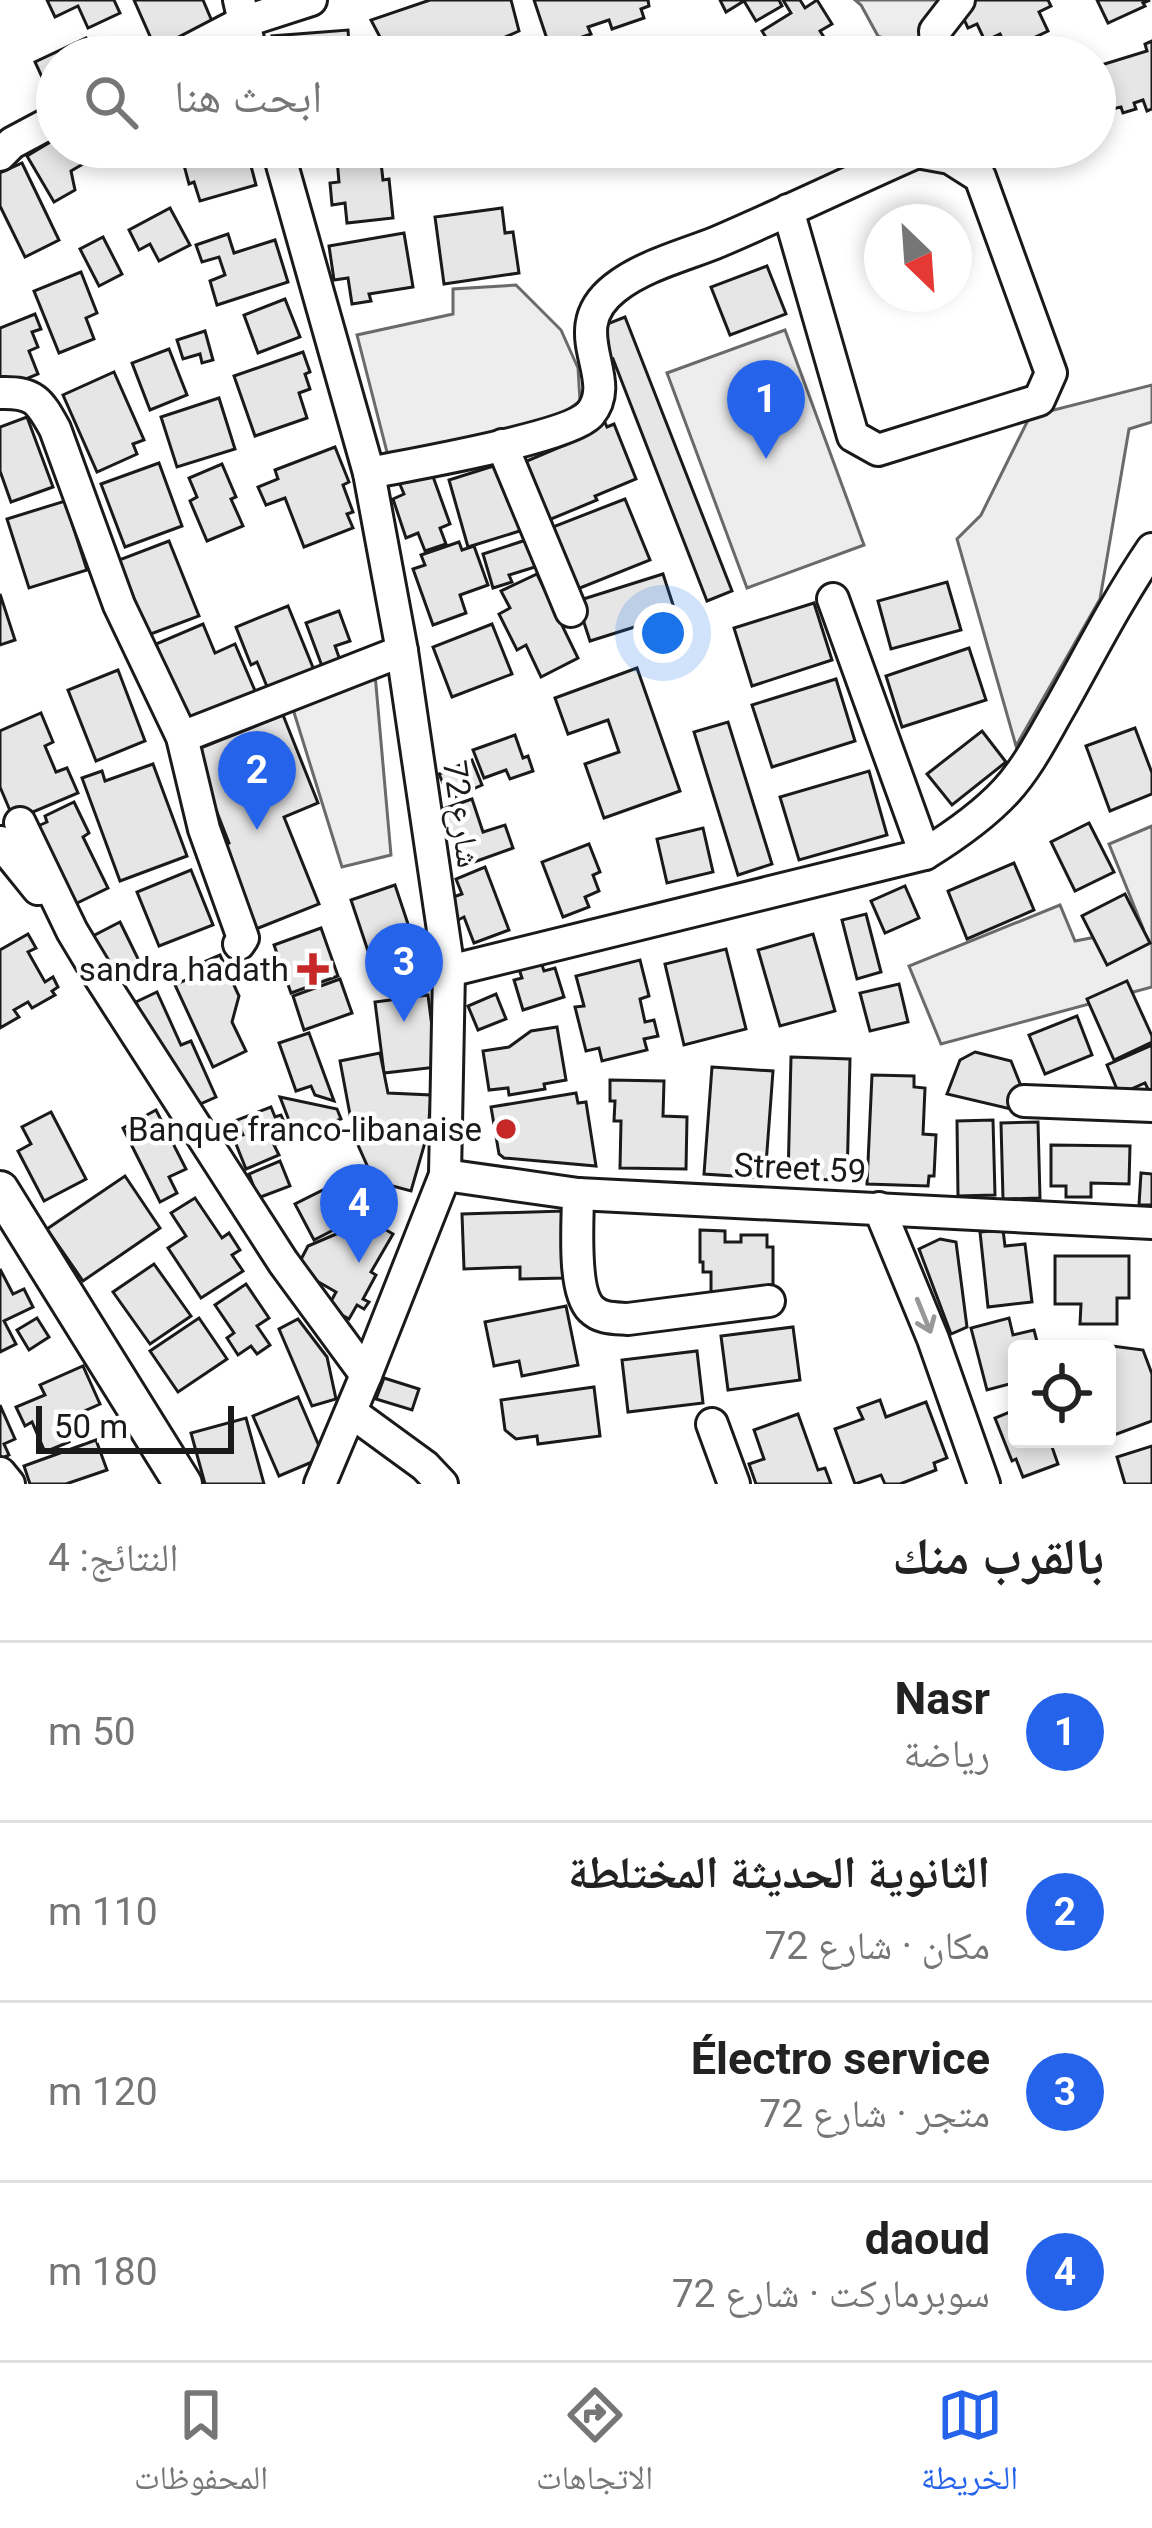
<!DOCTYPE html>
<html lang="ar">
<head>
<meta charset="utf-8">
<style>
	:root { --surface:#fff; --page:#f6f6f6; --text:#222; --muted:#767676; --line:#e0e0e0; --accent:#2563eb }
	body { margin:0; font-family:Roboto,"Noto Naskh Arabic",sans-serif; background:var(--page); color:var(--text); direction:rtl }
	.controls { position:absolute; right:36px; bottom:36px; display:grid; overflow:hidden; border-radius:12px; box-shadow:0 6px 18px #0003 }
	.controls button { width:108px; height:108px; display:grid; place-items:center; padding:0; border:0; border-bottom:3px solid var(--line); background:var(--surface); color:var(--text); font:60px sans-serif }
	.compass { position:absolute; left:864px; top:204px; width:108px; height:108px; border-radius:50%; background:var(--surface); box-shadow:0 6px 18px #0003; rotate:155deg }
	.scale { position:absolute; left:36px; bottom:30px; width:198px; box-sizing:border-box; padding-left:12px; border:6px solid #1a1a1a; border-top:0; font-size:33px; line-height:42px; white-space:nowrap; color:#1a1a1a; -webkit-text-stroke:9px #fff; paint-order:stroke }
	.you { position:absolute; left:663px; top:633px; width:42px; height:42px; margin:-30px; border:9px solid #fff; border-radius:50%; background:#1a73e8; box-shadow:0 0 0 18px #1a73e833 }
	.badge { display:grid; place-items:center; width:78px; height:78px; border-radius:50%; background:var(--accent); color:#fff; font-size:39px; font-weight:700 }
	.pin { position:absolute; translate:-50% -99px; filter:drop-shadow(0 3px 6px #0008) }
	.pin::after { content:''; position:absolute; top:63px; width:42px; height:36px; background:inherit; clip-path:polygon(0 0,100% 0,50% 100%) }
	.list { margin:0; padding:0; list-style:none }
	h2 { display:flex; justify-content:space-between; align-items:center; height:156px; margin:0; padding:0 48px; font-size:51px }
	h2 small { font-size:39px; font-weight:400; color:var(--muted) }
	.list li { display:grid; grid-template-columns:78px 1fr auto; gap:36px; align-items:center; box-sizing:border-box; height:180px; padding:0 48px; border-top:3px solid var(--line) }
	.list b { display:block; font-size:45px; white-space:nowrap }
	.list p { margin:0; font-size:39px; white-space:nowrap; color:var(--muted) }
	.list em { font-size:39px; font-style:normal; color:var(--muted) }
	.icon { flex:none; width:66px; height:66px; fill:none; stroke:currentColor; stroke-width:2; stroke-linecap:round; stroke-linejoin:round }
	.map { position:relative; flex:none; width:1152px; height:1484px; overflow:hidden; direction:ltr }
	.search { position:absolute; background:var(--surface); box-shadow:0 6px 18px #0003; left:36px; right:36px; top:36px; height:132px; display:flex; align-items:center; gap:30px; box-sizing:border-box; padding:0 42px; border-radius:66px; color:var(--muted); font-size:45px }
	.sheet { height:876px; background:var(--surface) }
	nav { display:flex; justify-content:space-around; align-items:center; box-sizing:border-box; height:168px; border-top:3px solid var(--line); background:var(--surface); font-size:33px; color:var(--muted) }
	nav a { display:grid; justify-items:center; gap:6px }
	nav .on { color:var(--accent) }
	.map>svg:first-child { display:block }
	.built { fill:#ededed; stroke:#6a6a6a; stroke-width:3 }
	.building { fill:#e6e6e6; stroke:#1a1a1a; stroke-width:3 }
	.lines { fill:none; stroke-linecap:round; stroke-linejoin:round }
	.minor-casing { stroke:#1a1a1a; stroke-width:36 }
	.major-casing { stroke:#1a1a1a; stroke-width:42 }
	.minor { stroke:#fff; stroke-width:30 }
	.major { stroke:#fff; stroke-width:36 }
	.oneway { stroke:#989898 }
	.poi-dot { fill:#c62828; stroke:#fff; stroke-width:4.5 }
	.labels { text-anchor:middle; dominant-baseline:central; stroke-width:9; stroke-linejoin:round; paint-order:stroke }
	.street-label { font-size:33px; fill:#1a1a1a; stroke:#fff }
	.poi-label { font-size:33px; fill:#1a1a1a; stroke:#fff; text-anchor:end }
</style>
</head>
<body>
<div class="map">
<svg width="1152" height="1484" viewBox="0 0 1152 1484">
	<rect width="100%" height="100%" fill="#fff"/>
	<!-- built -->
	<g class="built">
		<path d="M855,0H949L934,22L920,54L878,36L861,5Z"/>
		<path d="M516,285L561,330L578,368L580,401L556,418L389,460L357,335L453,314V289Z"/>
		<path d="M785,330L864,545L747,588L667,373Z"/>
		<path d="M1152,385V422L1129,429L1100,599L1016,746L957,539L981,515L1030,416Z"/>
		<path d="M375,674L391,855L342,867L292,706Z"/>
		<path d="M1152,826V987L941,1044L909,966L1060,905L1075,941L1143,928L1109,844Z"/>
	</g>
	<!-- building -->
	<g class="building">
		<path d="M47,0H114L120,13L88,28L78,6L55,17Z"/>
		<path d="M134,0H203L214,26L157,52Z"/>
		<path d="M430,0H511L519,31L494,42L441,50L435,39L382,41L371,20Z"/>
		<path d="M534,0H648L649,6L641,9L644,18L612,29L609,20L588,27L591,34L550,48Z"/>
		<path d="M720,0H779L782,6L756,21L744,1L726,12Z"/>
		<path d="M783,0H800L805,8L817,0L832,24L820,31L837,57H778L762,31L791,13Z"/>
		<path d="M965,0H1048L1051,6L1039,12L1048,31L1008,50L1000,34L985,41L977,24L968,28L959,9Z"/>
		<path d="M1097,0H1150L1143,3L1145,6L1108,23Z"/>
		<path d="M348,30L350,57H274L272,36Z"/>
		<path d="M86,38L95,57H57V101L54,103L35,62Z"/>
		<path d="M1152,41V109L1147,111L1143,100L1134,103L1136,109L1123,113L1121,107L1112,109L1098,66L1147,51L1145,44Z"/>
		<path d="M57,138V147H89L95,157L71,171L75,190L54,202L27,156Z"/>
		<path d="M203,147H246L256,185L200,201L194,182L189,184L181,154Z"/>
		<path d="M380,154L383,180L389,179L393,218L347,223L345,203L332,205L330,183L339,182L337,159Z"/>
		<path d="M22,163L59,240L25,257L0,206V173Z"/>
		<path d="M170,208L190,245L159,261L150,244L139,250L129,230Z"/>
		<path d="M502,208L505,233L513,232L519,273L444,284L435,217Z"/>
		<path d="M404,233L413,287L369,294L371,301L352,304L348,278L334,280L329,246Z"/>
		<path d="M228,234L234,253L275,240L288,282L217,305L210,281L225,275L219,257L202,262L196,245Z"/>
		<path d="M103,237L122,274L99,286L80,249Z"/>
		<path d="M767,266L786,314L730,335L711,287Z"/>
		<path d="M81,272L97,313L86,318L94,339L59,353L34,291Z"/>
		<path d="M285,299L300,337L258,353L244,315Z"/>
		<path d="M35,314L41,329L32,332L38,347L29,351L38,374L2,389L0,385V328Z"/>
		<path d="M625,317L732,591L707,601L613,359L602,363L596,345L608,341L602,326Z"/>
		<path d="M205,331L213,360L202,363L200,354L183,359L177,340Z"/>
		<path d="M169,349L187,395L150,410L132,363Z"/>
		<path d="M303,352L310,372L305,374L310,389L299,393L307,418L255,436L234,376Z"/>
		<path d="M114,372L144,440L133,444L137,454L97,472L63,395Z"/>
		<path d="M219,398L235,449L177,467L161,417Z"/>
		<path d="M602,416L607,427L614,424L636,479L595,496L597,500L539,524L515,466L565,445L560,434Z"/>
		<path d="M27,417L53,487L11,502L0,471V427Z"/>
		<path d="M335,447L349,482L343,485L353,512L347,514L353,528L304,547L285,498L266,505L258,487L278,479L275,470Z"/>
		<path d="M159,463L182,526L125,547L101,484Z"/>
		<path d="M503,463L523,530L468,547L449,480Z"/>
		<path d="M222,464L236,497L231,499L243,526L207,541L190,501L197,497L189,478Z"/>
		<path d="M431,471L450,524L440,528L446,544L425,551L418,533L406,538L393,499L404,494L399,482Z"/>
		<path d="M625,499L650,560L570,592L545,530Z"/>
		<path d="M65,501L87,570L29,588L7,519Z"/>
		<path d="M526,540L535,567L509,575L512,582L493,588L483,554Z"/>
		<path d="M169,541L199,616L148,635L119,560Z"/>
		<path d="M459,542L462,550L474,546L488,585L460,595L466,613L433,625L413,569L425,565L421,555Z"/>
		<path d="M537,574L578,658L541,677L526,645L517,650L499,614L510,608L501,591Z"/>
		<path d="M663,574L676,614L590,641L577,601Z"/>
		<path d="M947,582L961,630L891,649L878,601Z"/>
		<path d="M0,594L15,640L0,645Z"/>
		<path d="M814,603L832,660L752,686L734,628Z"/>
		<path d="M288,606L314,670L268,689L257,662L251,665L236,627Z"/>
		<path d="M339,611L350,641L335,646L340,660L322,666L306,623Z"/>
		<path d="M203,624L215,653L235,644L259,700L190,725L156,644Z"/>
		<path d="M492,624L512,674L452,697L433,647Z"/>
		<path d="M969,648L986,700L902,727L886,676Z"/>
		<path d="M637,668L680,791L604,818L585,764L619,752L608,720L568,734L555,698Z"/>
		<path d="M118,670L145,741L96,761L68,690Z"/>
		<path d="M836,679L855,741L772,767L752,705Z"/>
		<path d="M41,713L53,742L45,746L56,772L67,768L78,793L14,820L0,787V731Z"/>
		<path d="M283,715L318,803L284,817L319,904L256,929L223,846L229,843L193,751Z"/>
		<path d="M728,722L772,864L738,875L694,732Z"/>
		<path d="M1135,728L1152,773V794L1110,811L1086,746Z"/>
		<path d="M982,731L1006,762L952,805L927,774Z"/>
		<path d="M515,735L523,758L528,756L533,771L510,779L506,770L484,778L473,750Z"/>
		<path d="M472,760L482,785L450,799L439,774Z"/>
		<path d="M153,764L187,856L120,881L82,778L102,771L105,781Z"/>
		<path d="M869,771L887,835L799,860L780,797Z"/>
		<path d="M472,799L483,832L505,825L513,848L463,866L443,809Z"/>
		<path d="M74,802L89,833L83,837L108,888L75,904L38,826L47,822L45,816Z"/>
		<path d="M1089,823L1114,872L1075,891L1051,842Z"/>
		<path d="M703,828L713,872L667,883L657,839Z"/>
		<path d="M589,844L600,872L593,875L599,891L585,897L589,907L563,917L542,862Z"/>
		<path d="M1014,863L1034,910L967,939L948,891Z"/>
		<path d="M485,867L509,930L474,943L464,917L458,920L450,898L462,894L456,879Z"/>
		<path d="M191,870L213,925L159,946L137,892Z"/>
		<path d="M395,885L422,966L378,981L351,900Z"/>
		<path d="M905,886L919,918L885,933L871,901Z"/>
		<path d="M1125,894L1150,943L1107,965L1082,916Z"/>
		<path d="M866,914L881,972L857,979L842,920Z"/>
		<path d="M120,922L145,973L115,987L91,937Z"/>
		<path d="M321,928L338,976L291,993L274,945Z"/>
		<path d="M28,934L36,948L28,952L45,982L53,977L58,987L52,991L55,995L32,1008L28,1002L14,1010L19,1017L0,1028V950Z"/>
		<path d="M813,934L835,1011L780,1026L758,950Z"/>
		<path d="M726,949L746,1029L684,1045L665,964Z"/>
		<path d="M220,955L239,996L232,1022L246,1051L213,1067L175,985L194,976L190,968Z"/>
		<path d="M540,959L544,971L555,968L564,997L523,1010L514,980L522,978L518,966Z"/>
		<path d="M640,960L649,996L640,999L645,1022L654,1020L658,1036L644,1039L647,1050L602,1061L599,1048L586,1051L575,1007L584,1006L576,976Z"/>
		<path d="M340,979L352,1013L304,1030L293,996Z"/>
		<path d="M1127,981L1152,1036V1042L1114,1060L1087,999Z"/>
		<path d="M899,984L908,1022L870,1031L860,993Z"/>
		<path d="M157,992L181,1045L191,1041L216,1097L191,1108L167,1072L136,1002Z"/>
		<path d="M496,994L506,1019L478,1030L468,1006Z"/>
		<path d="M428,995L437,1067L384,1073L375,1002Z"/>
		<path d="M1077,1016L1092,1055L1045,1074L1029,1035Z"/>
		<path d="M557,1027L566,1080L544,1084L545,1089L509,1095L508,1088L489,1090L483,1051L509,1047L531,1031Z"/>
		<path d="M309,1033L334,1101L315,1095L311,1086L296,1091L279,1043Z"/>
		<path d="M1152,1045V1097L1145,1083L1129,1090L1131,1095L1121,1099L1107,1065Z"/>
		<path d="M975,1052L1011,1061L1021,1086L1015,1110L947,1094L960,1060Z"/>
		<path d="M380,1053L388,1093L431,1095L428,1132L411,1191L374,1181L354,1136L340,1061Z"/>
		<path d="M791,1057L850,1059L847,1180L788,1179Z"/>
		<path d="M712,1067L773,1071L765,1178L704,1174Z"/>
		<path d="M872,1075L914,1076V1087L925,1088L923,1134L936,1135L934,1176H929L928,1186L867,1184Z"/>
		<path d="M610,1080L664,1081L663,1116L687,1117L686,1169L620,1168L621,1121H614L615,1101H610Z"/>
		<path d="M576,1093L578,1103L586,1102L596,1166L504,1158L499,1154L491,1107Z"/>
		<path d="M280,1097L337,1109L341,1119L295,1136Z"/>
		<path d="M271,1107L275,1117L281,1115L291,1138L274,1145L279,1155L246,1169L234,1139L243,1135L237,1120Z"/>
		<path d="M156,1110L186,1169L169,1177L177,1193L160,1202L123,1128Z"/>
		<path d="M51,1112L86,1179L44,1201L18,1151L31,1144L22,1127Z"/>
		<path d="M993,1120L995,1195L958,1196L957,1121Z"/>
		<path d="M1038,1122L1040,1198L1003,1199L1001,1123Z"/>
		<path d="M1051,1145L1130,1146L1129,1184L1091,1183V1197H1066V1186H1051Z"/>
		<path d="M280,1161L290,1186L258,1198L249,1174Z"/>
		<path d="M1141,1173L1152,1174V1205H1139Z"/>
		<path d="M125,1176L160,1228L83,1281L47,1229Z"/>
		<path d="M345,1179L351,1190L358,1186L370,1211L314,1240L295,1204Z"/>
		<path d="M195,1198L222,1238L229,1233L240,1250L232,1255L243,1271L201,1298L168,1248L186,1236L171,1213Z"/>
		<path d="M564,1211L566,1278L520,1279V1267L464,1269L462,1214Z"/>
		<path d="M369,1220L393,1234L371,1272L376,1275L363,1299L369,1302L364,1309L357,1305L349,1319L328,1307L336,1292L296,1269L308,1246Z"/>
		<path d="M700,1230L725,1231V1242H741V1235H767V1247H773V1287L711,1299V1272H703V1262H700Z"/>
		<path d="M1003,1230L1005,1246L1025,1244L1032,1302L988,1307L980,1232Z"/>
		<path d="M940,1239L956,1242L967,1327L951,1334L919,1249Z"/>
		<path d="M1055,1256H1129V1298H1117V1324H1080L1081,1304H1055Z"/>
		<path d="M154,1264L191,1316L150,1344L113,1292Z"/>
		<path d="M0,1269L13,1294L24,1289L33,1307L4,1321L16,1344L0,1352Z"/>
		<path d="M246,1284L269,1318L257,1326L270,1345L257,1354L251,1346L238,1355L227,1338L234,1333L215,1305Z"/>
		<path d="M566,1306L578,1365L522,1376L519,1361L494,1366L485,1322Z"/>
		<path d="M37,1318L49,1337L29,1350L17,1330Z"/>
		<path d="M199,1318L227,1359L178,1392L150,1351Z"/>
		<path d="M1009,1318L1013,1335L1034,1330L1039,1349H1017V1382L987,1390L971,1328Z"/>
		<path d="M298,1319L327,1357L336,1399L312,1406L279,1329Z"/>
		<path d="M793,1327L800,1380L728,1390L721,1336Z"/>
		<path d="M1112,1346L1143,1350L1152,1374V1421L1114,1435L1107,1410V1349H1090Z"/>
		<path d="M697,1351L703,1403L628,1412L622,1360Z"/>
		<path d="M83,1366L100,1404L80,1413L83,1420L63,1429L69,1442L45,1452L32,1422L25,1426L16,1407L45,1395L40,1385Z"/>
		<path d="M384,1378L419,1389L412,1410L376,1399Z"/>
		<path d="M594,1387L600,1436L538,1444L537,1436L516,1439L505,1430L501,1400Z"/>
		<path d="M298,1397L319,1446L312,1462L279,1476L253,1416Z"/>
		<path d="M880,1400L886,1417L926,1402L947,1458L934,1463L936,1470L900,1484H885L881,1475L855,1484L835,1429L863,1419L858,1408Z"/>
		<path d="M0,1405L15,1439L4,1444L9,1455L0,1459Z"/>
		<path d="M1017,1409V1439H1044L1047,1446L1051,1444L1058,1464L1023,1477L1016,1459L1012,1461L995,1418Z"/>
		<path d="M798,1414L818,1470L825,1468L831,1484H756L749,1464L764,1459L754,1430Z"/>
		<path d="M246,1418L264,1484H205L191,1433Z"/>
		<path d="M96,1440L107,1470L66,1484H30L24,1466Z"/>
		<path d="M1152,1446V1484H1125L1117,1457Z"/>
	</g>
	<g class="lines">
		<defs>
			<g id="minor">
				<path d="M239,0L252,57"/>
				<path d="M176,57L243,22L311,0"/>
				<path d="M937,57L935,31L959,0"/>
				<path d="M277,147L369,473L402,651L449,971L445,1175L366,1375L320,1484"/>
				<path d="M0,155L12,143L57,119"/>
				<path d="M788,210L853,436L878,450L1039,400L1051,373L980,177L950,158L917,152"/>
				<path d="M0,393C34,392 39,400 55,429L119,605L182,737L204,829L243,938L239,944"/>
				<path d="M502,445L571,611"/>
				<path d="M369,473C408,465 569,438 590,414C621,377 560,331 615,288C643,266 682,256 715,243C783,214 849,182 917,152L921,147"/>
				<path d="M833,599L925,854"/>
				<path d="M182,737L402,651"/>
				<path d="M20,823L72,931L99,976L283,1262L366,1375"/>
				<path d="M0,842L38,889"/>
				<path d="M449,971L925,854C954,836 983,816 1006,791C1029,766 1045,733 1062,704C1091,652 1118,599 1152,549"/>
				<path d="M1024,1101L1152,1106"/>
				<path d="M445,1175L578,1194L1152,1223"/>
				<path d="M578,1194C578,1221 572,1290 591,1309C601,1319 614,1318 628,1319L769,1301"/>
				<path d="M879,1208L933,1339L984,1484"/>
				<path d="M351,1412L425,1466L442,1484"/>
				<path d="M712,1424L734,1484"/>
				<path d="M0,1473L9,1484"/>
			</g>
			<path id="major" d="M0,1190L183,1484"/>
		</defs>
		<!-- minor casing -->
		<use href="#minor" class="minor-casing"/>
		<!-- major casing -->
		<use href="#major" class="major-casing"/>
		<!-- minor -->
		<use href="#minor" class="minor"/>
		<!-- major -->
		<use href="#major" class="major"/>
	</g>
	<!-- one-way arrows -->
	<defs><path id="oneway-shaft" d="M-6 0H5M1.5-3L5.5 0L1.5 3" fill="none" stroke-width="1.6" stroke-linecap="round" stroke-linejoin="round" transform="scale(3)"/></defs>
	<use class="oneway" href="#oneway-shaft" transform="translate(924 1316) rotate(68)"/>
	<!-- markers -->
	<g class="poi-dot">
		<path d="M307 951h12v12h12v12h-12v12h-12v-12h-12v-12h12z"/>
		<circle cx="506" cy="1129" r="12"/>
	</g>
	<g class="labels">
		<!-- street labels -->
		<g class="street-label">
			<text transform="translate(462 814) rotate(82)">شارع 72</text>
			<text transform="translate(800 1168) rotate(3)">Street 59</text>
		</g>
		<!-- poi labels -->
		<g class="poi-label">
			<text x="289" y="969">sandra hadath</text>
			<text x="482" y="1129">Banque franco-libanaise</text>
		</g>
	</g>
</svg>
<div class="controls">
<button><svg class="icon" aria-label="locate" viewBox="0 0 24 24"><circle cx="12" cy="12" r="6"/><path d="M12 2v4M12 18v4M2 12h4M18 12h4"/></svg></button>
</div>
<svg class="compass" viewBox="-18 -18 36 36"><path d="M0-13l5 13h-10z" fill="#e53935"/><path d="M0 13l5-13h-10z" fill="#767676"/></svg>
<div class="scale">50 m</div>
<div class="you"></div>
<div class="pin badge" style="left:766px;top:459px">1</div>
<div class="pin badge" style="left:257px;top:830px">2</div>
<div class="pin badge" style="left:404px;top:1022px">3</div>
<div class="pin badge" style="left:359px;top:1263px">4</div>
<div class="search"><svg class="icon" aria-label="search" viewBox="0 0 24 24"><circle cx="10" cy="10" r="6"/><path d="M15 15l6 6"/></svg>ابحث هنا</div>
</div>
<section class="sheet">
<h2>بالقرب منك<small>النتائج: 4</small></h2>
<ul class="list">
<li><span class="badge">1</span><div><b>Nasr</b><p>رياضة</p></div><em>50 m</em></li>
<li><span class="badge">2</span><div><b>الثانوية الحديثة المختلطة</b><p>مكان · شارع 72</p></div><em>110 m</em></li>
<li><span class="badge">3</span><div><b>Électro service</b><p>متجر · شارع 72</p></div><em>120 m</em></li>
<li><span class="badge">4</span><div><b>daoud</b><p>سوبرماركت · شارع 72</p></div><em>180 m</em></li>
</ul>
</section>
<nav>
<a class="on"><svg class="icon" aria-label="map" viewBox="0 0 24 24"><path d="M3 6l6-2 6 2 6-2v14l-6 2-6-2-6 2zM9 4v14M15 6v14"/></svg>الخريطة</a>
<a><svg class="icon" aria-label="directions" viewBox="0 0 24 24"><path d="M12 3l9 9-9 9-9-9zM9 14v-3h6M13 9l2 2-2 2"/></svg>الاتجاهات</a>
<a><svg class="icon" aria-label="saved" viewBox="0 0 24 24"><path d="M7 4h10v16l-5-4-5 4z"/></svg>المحفوظات</a>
</nav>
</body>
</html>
